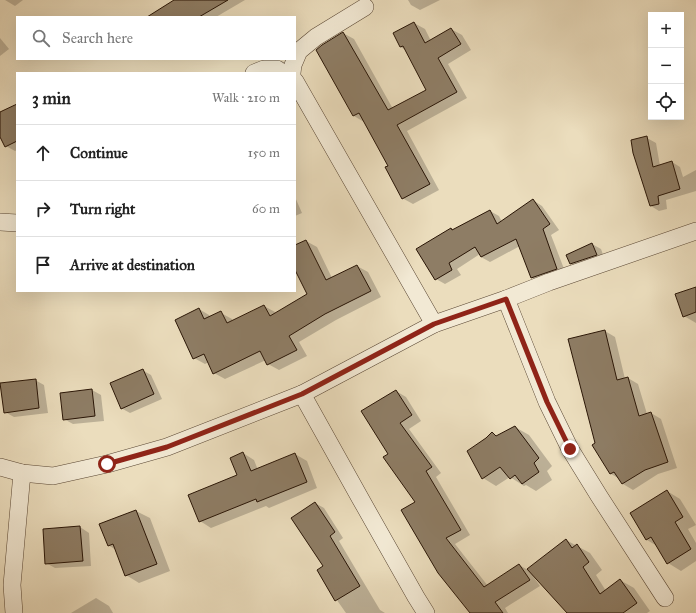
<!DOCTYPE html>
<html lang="en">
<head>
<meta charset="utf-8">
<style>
	:root { --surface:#fff; --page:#f6f6f6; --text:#222; --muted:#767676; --line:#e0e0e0 }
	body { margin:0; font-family:"IM FELL Great Primer",serif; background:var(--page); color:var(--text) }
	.controls { position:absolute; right:12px; top:12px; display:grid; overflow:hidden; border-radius:0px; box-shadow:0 4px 16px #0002 }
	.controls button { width:36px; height:36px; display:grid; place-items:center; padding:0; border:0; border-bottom:1px solid var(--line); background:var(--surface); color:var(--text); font:20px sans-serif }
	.stop { position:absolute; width:12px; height:12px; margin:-9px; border:3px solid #8f2418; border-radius:50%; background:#fff }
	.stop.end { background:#8f2418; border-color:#fff; box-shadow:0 1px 4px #0008 }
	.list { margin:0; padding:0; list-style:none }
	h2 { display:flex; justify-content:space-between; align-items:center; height:52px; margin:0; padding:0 16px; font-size:17px }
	h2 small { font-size:13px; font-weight:400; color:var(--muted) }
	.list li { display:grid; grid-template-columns:26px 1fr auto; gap:12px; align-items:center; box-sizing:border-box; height:56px; padding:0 16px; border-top:1px solid var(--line) }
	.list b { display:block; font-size:15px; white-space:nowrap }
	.list em { font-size:13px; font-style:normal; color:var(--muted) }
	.icon { flex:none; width:22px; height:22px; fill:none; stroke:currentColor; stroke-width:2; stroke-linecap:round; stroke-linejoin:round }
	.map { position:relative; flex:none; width:696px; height:613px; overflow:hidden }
	.search { position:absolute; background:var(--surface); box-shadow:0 4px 16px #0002; left:16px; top:16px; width:280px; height:44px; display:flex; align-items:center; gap:10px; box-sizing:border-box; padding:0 14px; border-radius:0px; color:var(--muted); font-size:15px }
	.panel { position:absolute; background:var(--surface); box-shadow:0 4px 16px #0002; left:16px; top:72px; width:280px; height:220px; border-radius:0px }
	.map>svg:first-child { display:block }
	.shadow { fill:#0003 }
	.building { fill:#8e7d65; stroke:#291506 }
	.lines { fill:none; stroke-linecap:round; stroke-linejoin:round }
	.street-casing { stroke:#5a4734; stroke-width:18 }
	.street { stroke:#f2e9d4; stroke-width:17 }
	.route { stroke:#8f2418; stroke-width:5 }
</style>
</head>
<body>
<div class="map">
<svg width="696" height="613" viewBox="0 0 696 613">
	<rect width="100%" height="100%" fill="#ebddbd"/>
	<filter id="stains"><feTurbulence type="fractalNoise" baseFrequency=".005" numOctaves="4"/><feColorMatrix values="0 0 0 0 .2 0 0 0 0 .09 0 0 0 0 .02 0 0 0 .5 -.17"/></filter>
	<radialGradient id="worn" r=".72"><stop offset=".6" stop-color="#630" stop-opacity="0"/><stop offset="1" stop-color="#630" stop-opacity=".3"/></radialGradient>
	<!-- shadow -->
	<g class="shadow">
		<path d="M5,0H23L15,6Z"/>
		<path d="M176,0H245L216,17H152Z"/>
		<path d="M408,0H440L420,10L411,5Z"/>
		<path d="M414,23L425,29L431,41L451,29L462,35L471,50L448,64L467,98L407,131L439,190L413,204L402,198L390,166L364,122L354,116L343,33L354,39L393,109L428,90L406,50L400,47Z"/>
		<path d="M0,38L9,49L0,56Z"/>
		<path d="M17,105V150L15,151L6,146L0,134V113Z"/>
		<path d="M647,138L656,143L660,166L672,162L680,167L683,177L696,170V191L666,200L667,209L659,211L651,206Z"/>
		<path d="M295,197L302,213L295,216Z"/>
		<path d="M533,200L542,206L559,230L551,235L566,274L541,283L532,278L520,246L490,262L481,257L480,254L457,269L461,275L445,284L436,279L451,229L454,230L490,211L499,216L502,222Z"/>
		<path d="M306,241L317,247L332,278L357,266L368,272L381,297L336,320L299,342L307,356L279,370L268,364L266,360L225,379L214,373L209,362L205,364L194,358L199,309L209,315L211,318L221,313L232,319L233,321L264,306L275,312L276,314L308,295L295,268V246Z"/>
		<path d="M592,244L601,249L605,260L580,269L571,263Z"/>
		<path d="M696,288V323L684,316Z"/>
		<path d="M605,331L615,337L625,379L628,378L638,384L647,414L651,413L661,419L677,468L658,474L633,490L623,484L620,479L611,474L596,443Z"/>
		<path d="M142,370L151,375L162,399L130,413L121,408Z"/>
		<path d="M35,380L44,385L48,413L14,417L5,412Z"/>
		<path d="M92,390L101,395L104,421L73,424L64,419L61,394Z"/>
		<path d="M396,391L406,397L421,421L409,429L441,473L436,477L470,535L455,544L488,586L519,565L528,570L566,540L590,553L602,570L596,575L606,591L620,580L634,588L650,611L647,613H568L534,575L533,576L540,586L505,608L508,613H471L416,502L389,454Z"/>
		<path d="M515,427L529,435L552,466L547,471L552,480L536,491L526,485L524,486L510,477L496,486L483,478L487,438L492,433L498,437Z"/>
		<path d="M243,453L254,460L258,470L295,454L307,461L317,488L269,508L266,506L211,528L200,521L238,476Z"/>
		<path d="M667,491L680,499L696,525L688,529L696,543V561L681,571L668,563L657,546L647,540L631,513Z"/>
		<path d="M315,503L324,508L343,538L339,541L380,610L385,613H346L334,596L324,566Z"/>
		<path d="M136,511L150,518L170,571L139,583L126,575L116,550L108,545L100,524Z"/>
		<path d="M80,527L89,533L91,566L55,568L46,563L44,530Z"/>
		<path d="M96,598L109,606L113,613H71Z"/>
	</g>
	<!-- building -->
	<g class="building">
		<path d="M174,0H228L199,17H147Z"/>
		<path d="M414,22L425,43L451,28L461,44L438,58L457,92L397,125L430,184L402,199L385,167L388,166L359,113L353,116L316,50L322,45L343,32L388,110L426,90L403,46L400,47L393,33Z"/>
		<path d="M17,104V141L5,147L0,137V112Z"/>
		<path d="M647,136L653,167L672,161L680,189L658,196L659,204L650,206L633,153L631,140Z"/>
		<path d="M533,199L550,224L543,229L557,269L531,278L516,239L481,257L475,247L449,263L452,270L435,280L416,249L451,228L452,230L490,210L497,224Z"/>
		<path d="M306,240L326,280L357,265L371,291L325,314L289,336L297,350L267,365L260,351L213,374L204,354L193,359L175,320L199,308L204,319L221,311L227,323L264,305L270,316L307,294L295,270V245Z"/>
		<path d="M592,243L597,255L570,264L566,255Z"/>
		<path d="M696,287V312L683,317L675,294Z"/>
		<path d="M605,330L617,380L628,377L639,416L651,412L668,462L645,470L622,484L614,472L610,474L592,445L595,443L568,339Z"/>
		<path d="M143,369L154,394L121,409L110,383Z"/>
		<path d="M36,379L39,408L4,413L0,383Z"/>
		<path d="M92,389L95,416L63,420L60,393Z"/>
		<path d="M396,390L412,415L400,423L432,467L426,471L461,530L446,538L484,587L519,564L530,580L495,602L503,613H470L438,573L401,510L415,502L383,457L388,454L361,411Z"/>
		<path d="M515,426L539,458L534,463L539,472L522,484L515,475L510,479L500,467L482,479L467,451L486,438L492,432L496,436Z"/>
		<path d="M243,452L251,471L295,453L307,482L257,502L256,499L199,522L188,495L237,475L230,458Z"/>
		<path d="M667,490L683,517L675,522L691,549L667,564L651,537L646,540L630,513Z"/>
		<path d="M315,502L335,532L330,536L360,586L335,601L317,570L323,566L291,518Z"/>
		<path d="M136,510L157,564L125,576L113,544L108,546L99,524Z"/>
		<path d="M80,526L83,561L45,564L43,529Z"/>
		<path d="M566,539L572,548L577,544L589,562L583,567L600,594L620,579L637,603L623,613H567L527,569Z"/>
	</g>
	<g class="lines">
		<defs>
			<g id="street">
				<path d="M254,73L264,69H277L283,73"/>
				<path d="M292,73L293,65L299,51L316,37L365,7"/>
				<path d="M295,81L434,324"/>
				<path d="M0,222L17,223"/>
				<path d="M506,299L547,402L570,449L599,496L665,598"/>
				<path d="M302,394L360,498L416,597L426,613"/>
				<path d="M0,467L22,473L53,476L107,464L167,447L302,394L434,324L506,299L549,282L696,231"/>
				<path d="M14,613L12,585L22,473"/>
			</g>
		</defs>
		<!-- street casing -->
		<use href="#street" class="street-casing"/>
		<!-- street -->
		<use href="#street" class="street"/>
	</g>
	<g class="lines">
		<!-- route -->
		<path class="route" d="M107,464L167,447L302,394L434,324L506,299L547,402L570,449"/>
	</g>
	<rect width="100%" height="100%" filter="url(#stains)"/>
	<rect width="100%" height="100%" fill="url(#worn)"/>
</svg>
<div class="controls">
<button>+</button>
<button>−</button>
<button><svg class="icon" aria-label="locate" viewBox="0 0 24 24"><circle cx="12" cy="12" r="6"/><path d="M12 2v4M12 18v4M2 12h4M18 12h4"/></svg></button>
</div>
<div class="stop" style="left:107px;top:464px"></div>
<div class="stop end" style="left:570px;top:449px"></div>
<div class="search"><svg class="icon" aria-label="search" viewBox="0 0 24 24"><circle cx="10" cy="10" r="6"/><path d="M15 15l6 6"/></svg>Search here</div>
<section class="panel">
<h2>3 min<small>Walk · 210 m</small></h2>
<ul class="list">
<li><svg class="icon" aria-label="ahead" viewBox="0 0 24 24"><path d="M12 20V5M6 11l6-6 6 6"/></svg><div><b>Continue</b></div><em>150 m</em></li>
<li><svg class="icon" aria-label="right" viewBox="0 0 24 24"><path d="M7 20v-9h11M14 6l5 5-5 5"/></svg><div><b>Turn right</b></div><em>60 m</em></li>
<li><svg class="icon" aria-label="arrive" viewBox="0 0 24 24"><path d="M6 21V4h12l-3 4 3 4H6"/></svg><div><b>Arrive at destination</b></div></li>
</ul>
</section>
</div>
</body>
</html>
